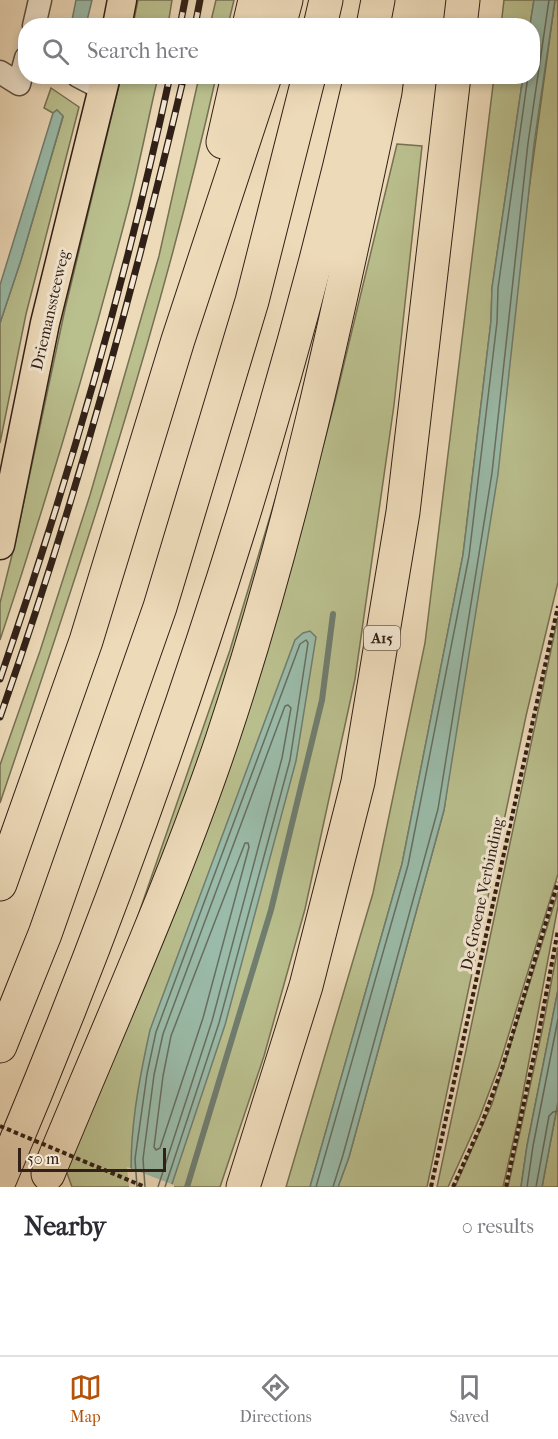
<!DOCTYPE html>
<html lang="en">
<head>
<meta charset="utf-8">
<style>
	:root { --surface:#fff; --page:#f2f2f3; --text:#2b2b33; --muted:#7c7c81; --line:#e1e1e2; --accent:#b45309 }
	body { margin:0; font-family:"IM FELL French Canon",serif; background:var(--page); color:var(--text) }
	.scale { position:absolute; left:18px; bottom:15px; width:148px; box-sizing:border-box; padding-left:6px; border:3px solid #312017; border-top:0; font-size:16px; line-height:21px; white-space:nowrap; color:#312017; -webkit-text-stroke:4px #f3e7d2; paint-order:stroke }
	.list { margin:0; padding:0; list-style:none }
	h2 { display:flex; justify-content:space-between; align-items:center; height:78px; margin:0; padding:0 24px; font-size:26px }
	h2 small { font-size:20px; font-weight:400; color:var(--muted) }
	.icon { flex:none; width:33px; height:33px; fill:none; stroke:currentColor; stroke-width:2; stroke-linecap:round; stroke-linejoin:round }
	.map { position:relative; flex:none; width:558px; height:1187px; overflow:hidden }
	.search { position:absolute; background:var(--surface); box-shadow:0 3px 9px #0003; left:18px; right:18px; top:18px; height:66px; display:flex; align-items:center; gap:15px; box-sizing:border-box; padding:0 21px; border-radius:24px; color:var(--muted); font-size:22px }
	.sheet { height:168px; background:var(--surface) }
	nav { display:flex; justify-content:space-around; align-items:center; box-sizing:border-box; height:84px; border-top:2px solid var(--line); background:var(--surface); font-size:16px; color:var(--muted) }
	nav a { display:grid; justify-items:center; gap:3px }
	nav .on { color:var(--accent) }
	.map>svg:first-child { display:block }
	.green { fill:#babf8e; stroke:#767052; stroke-width:1.5 }
	.water { fill:#9abba9; stroke:#707d6f; stroke-width:1.5 }
	.pier { fill:#eddab9 }
	.lines { fill:none; stroke-linecap:round; stroke-linejoin:round }
	.shore { stroke:#666e60; stroke-width:1.5 }
	.stream { stroke:#707d6f; stroke-width:6 }
	.minor-casing { stroke:#604e40; stroke-width:25 }
	.major-casing { stroke:#312017; stroke-width:31 }
	.highway-casing { stroke:#312017; stroke-width:35 }
	.path { stroke:#312017; stroke-width:4; stroke-dasharray:4.5 3; stroke-linecap:butt }
	.minor { stroke:#f3e7d2; stroke-width:22 }
	.major { stroke:#eddab9; stroke-width:28 }
	.highway { stroke:#eddab9; stroke-width:33 }
	.rail-casing { stroke:#312017; stroke-width:7 }
	.rail { stroke:#f3e7d2; stroke-width:4.5; stroke-dasharray:14; stroke-linecap:butt }
	.path-bridge { stroke:#312017; stroke-width:4; stroke-dasharray:4.5 3; stroke-linecap:butt }
	.labels { text-anchor:middle; dominant-baseline:central; stroke-width:6; stroke-linejoin:round; paint-order:stroke }
	.shield { fill:#f3e7d2; stroke:#6b5c4f; stroke-width:1.5 }
	.shield-label { font-size:15px; font-weight:bold; fill:#312017 }
	.street-label { font-size:16px; fill:#312017; stroke:#f3e7d2 }
</style>
</head>
<body>
<div class="map">
<svg width="558" height="1187" viewBox="0 0 558 1187">
	<rect width="100%" height="100%" fill="#eddab9"/>
	<filter id="stains"><feTurbulence type="fractalNoise" baseFrequency=".00333" numOctaves="4"/><feColorMatrix values="0 0 0 0 .2 0 0 0 0 .09 0 0 0 0 .02 0 0 0 .5 -.17"/></filter>
	<radialGradient id="worn" r=".72"><stop offset=".6" stop-color="#630" stop-opacity="0"/><stop offset="1" stop-color="#630" stop-opacity=".3"/></radialGradient>
	<!-- green -->
	<g class="green">
		<path d="M138,0H172L168,25H133Z"/>
		<path d="M216,0H234L228,25H210Z"/>
		<path d="M504,0H534L530,25L501,26Z"/>
		<path d="M555,0H558V582L526,716L427,1187H338L349,1157L444,810Z"/>
		<path d="M121,77H158C148,119 140,162 129,205C91,351 48,496 0,640V603L16,539L65,309Z"/>
		<path d="M199,77H216C161,324 81,564 0,803V765L40,651L90,495L159,256Z"/>
		<path d="M494,77H523L492,288L491,321L463,555L402,864L310,1187H286L373,893L425,643Z"/>
		<path d="M51,88L79,107L26,314L0,443V323L21,260L63,117L57,110L53,113L44,108Z"/>
		<path d="M397,144L422,146L394,405L355,679L305,909L264,1056L220,1187H72L63,1162L299,538L335,401Z"/>
		<path d="M303,438L195,772L132,933L230,650L281,480Z"/>
		<path d="M558,617V874L499,1066L479,1119L448,1187H437Z"/>
		<path d="M558,892V906L518,1120L503,1187H455L492,1104Z"/>
		<path d="M558,947V990L527,1146L521,1187H508L542,1031Z"/>
		<path d="M558,1102V1187H542Z"/>
	</g>
	<!-- water -->
	<g class="water">
		<path d="M76,0H92L86,25H71Z"/>
		<path d="M534,0H555L534,144L498,474L444,810L349,1157L338,1187H310L402,864L463,555L491,321L492,288L523,77L532,76V26L530,25Z"/>
		<path d="M57,110L63,116L21,260L0,323V285L53,113Z"/>
		<path d="M310,631L316,637L296,761L225,1025L171,1187H132C128,1136 139,1080 150,1030L295,640L303,633Z"/>
		<path d="M558,990V1102L542,1187H521L527,1146Z"/>
	</g>
	<!-- pier -->
	<path class="pier" d="M127,1167L174,1185V1187H129Z"/>
	<g class="lines">
		<!-- shore -->
		<g class="shore">
			<path d="M245,843H248L249,847L203,1018L160,1148L156,1150L154,1147L163,1076L171,1036Z"/>
			<path d="M137,1187L135,1159L147,1074L156,1032L300,644L306,640L308,643L290,760L219,1023L165,1187"/>
			<path d="M145,1187L143,1159L154,1075L163,1034L285,706L288,705L291,708L282,758L212,1021L158,1187"/>
			<path d="M316,1187L408,865L469,556L497,322L498,288L528,76"/>
			<path d="M333,1187L343,1155L438,809L492,473L528,143L549,0"/>
			<path d="M527,1187L533,1146L558,1019"/>
			<path d="M536,1187L549,1116L553,1112L558,1111"/>
		</g>
		<!-- stream -->
		<path class="stream" d="M187,1187L271,910L322,700L333,614"/>
		<defs>
			<g id="minor">
				<path d="M34,26L40,0"/>
				<path d="M0,72L19,84L26,58"/>
				<path d="M78,76L103,89"/>
			</g>
			<g id="major">
				<path d="M117,26L122,0"/>
				<path d="M0,545L45,323L106,76"/>
			</g>
			<g id="highway">
				<path d="M249,26L255,0"/>
				<path d="M279,26L286,0"/>
				<path d="M320,26L326,0"/>
				<path d="M373,26L378,0"/>
				<path d="M460,26L463,0"/>
				<path d="M223,142L238,76"/>
				<path d="M0,884L86,641L178,340L265,76"/>
				<path d="M0,1046L45,934L160,607L252,301L309,76"/>
				<path d="M48,1174C107,1030 172,888 222,740C293,528 339,309 385,92L387,76"/>
				<path d="M0,1179C151,822 275,454 361,76"/>
				<path d="M243,1187L306,986L358,782L403,512L454,76"/>
			</g>
		</defs>
		<!-- minor casing -->
		<use href="#minor" class="minor-casing"/>
		<!-- major casing -->
		<use href="#major" class="major-casing"/>
		<!-- highway casing -->
		<use href="#highway" class="highway-casing"/>
		<!-- path -->
		<g class="path">
			<path d="M431,1187L558,606"/>
			<path d="M453,1187L482,1123L503,1066L558,882"/>
			<path d="M506,1187L539,1032L558,930"/>
		</g>
		<!-- minor -->
		<use href="#minor" class="minor"/>
		<!-- major -->
		<use href="#major" class="major"/>
		<!-- highway -->
		<use href="#highway" class="highway"/>
		<defs>
			<g id="rail">
				<path d="M180,26L185,0"/>
				<path d="M195,26L200,0"/>
				<path d="M0,679C68,482 126,281 170,76"/>
				<path d="M0,717C74,507 133,293 184,76"/>
			</g>
		</defs>
		<!-- rail casing -->
		<use href="#rail" class="rail-casing"/>
		<!-- rail -->
		<use href="#rail" class="rail"/>
		<!-- path-bridge -->
		<path class="path-bridge" d="M0,1126L145,1187"/>
	</g>
	<g class="labels">
		<!-- shield labels -->
		<rect class="shield" x="364" y="626" width="36" height="24" rx="4.5"/>
		<g class="shield-label">
			<text x="382" y="638">A15</text>
		</g>
		<!-- street labels -->
		<g class="street-label">
			<text transform="translate(50 310) rotate(-77)">Driemanssteeweg</text>
			<text transform="translate(482 894) rotate(-78)">De Groene Verbinding</text>
		</g>
	</g>
	<rect width="100%" height="100%" filter="url(#stains)"/>
	<rect width="100%" height="100%" fill="url(#worn)"/>
</svg>
<div class="scale">50 m</div>
<div class="search"><svg class="icon" aria-label="search" viewBox="0 0 24 24"><circle cx="10" cy="10" r="6"/><path d="M15 15l6 6"/></svg>Search here</div>
</div>
<section class="sheet">
<h2>Nearby<small>0 results</small></h2>
<ul class="list">
</ul>
</section>
<nav>
<a class="on"><svg class="icon" aria-label="map" viewBox="0 0 24 24"><path d="M3 6l6-2 6 2 6-2v14l-6 2-6-2-6 2zM9 4v14M15 6v14"/></svg>Map</a>
<a><svg class="icon" aria-label="directions" viewBox="0 0 24 24"><path d="M12 3l9 9-9 9-9-9zM9 14v-3h6M13 9l2 2-2 2"/></svg>Directions</a>
<a><svg class="icon" aria-label="saved" viewBox="0 0 24 24"><path d="M7 4h10v16l-5-4-5 4z"/></svg>Saved</a>
</nav>
</body>
</html>
